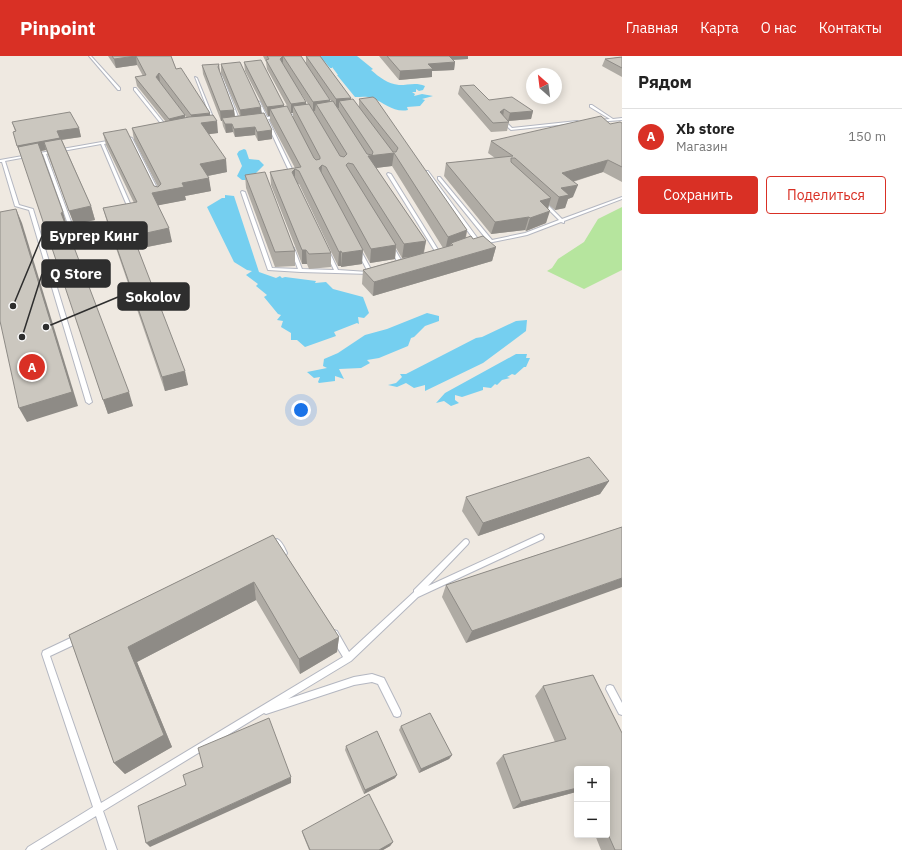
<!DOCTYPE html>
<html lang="ru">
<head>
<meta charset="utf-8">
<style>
	:root { --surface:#fff; --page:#f6f6f6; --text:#222; --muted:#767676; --line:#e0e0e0; --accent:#d93025 }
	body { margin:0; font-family:"IBM Plex Sans",sans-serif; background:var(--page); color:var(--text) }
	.controls { position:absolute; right:12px; bottom:12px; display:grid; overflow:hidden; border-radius:4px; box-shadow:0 2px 10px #0003 }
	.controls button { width:36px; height:36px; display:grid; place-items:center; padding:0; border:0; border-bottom:1px solid var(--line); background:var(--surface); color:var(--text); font:20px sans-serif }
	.compass { position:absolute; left:526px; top:12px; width:36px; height:36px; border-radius:50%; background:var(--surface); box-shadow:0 2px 10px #0003; rotate:332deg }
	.you { position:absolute; left:301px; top:354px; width:14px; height:14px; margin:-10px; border:3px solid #fff; border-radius:50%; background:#1a73e8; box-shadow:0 0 0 6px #1a73e833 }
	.badge { display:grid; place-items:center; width:26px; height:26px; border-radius:50%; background:var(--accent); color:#fff; font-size:13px; font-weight:700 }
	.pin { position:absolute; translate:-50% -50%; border:2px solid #fff; box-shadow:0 1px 4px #0006 }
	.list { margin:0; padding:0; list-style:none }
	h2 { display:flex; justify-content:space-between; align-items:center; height:52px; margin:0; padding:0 16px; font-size:17px }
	h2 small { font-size:13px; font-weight:400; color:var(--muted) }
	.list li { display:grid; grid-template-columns:26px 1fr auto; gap:12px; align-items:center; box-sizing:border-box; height:56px; padding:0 16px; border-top:1px solid var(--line) }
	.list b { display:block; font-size:15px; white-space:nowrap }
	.list p { margin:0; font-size:13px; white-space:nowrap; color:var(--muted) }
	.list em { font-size:13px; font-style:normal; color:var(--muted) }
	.actions { display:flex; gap:8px; padding:12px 16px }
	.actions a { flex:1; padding:9px 0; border:1px solid var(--accent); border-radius:4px; text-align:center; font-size:14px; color:var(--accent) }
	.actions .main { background:var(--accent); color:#fff }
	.map { position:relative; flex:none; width:622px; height:794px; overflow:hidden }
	header { display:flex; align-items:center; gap:24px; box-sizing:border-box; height:56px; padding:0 20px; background:var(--accent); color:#fff }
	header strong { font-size:19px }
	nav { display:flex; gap:22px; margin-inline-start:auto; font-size:14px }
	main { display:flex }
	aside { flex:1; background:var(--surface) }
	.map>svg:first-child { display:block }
	.green { fill:#b6e59e }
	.water { fill:#75cff0 }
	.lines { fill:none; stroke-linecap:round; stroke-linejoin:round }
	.lane-casing { stroke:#b4b7c1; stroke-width:2 }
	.lane { fill:#fff; fill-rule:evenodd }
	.wall { fill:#afaba4; fill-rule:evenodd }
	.shaded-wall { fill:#8e8b86 }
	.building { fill:#cbc7bf; stroke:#8e8b86 }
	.leader { fill:none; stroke:#2e2e2e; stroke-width:1.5 }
	.callout-dot { fill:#2e2e2e; stroke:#fff; stroke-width:1.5 }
	.callout { fill:#2e2e2e; stroke:#2e2e2e; stroke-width:1.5 }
	.callout-label { font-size:15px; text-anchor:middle; font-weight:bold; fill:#fff }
</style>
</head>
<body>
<header>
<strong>Pinpoint</strong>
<nav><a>Главная</a><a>Карта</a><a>О нас</a><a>Контакты</a></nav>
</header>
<main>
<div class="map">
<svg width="622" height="794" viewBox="0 0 622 794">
	<rect width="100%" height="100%" fill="#efe9e1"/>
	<!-- green -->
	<path class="green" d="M622,151V214L584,233L547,215L552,212L558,203L584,186L598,163Z"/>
	<!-- water -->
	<g class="water">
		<path d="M308,0H357L373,13L371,14C379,21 388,28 399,29C409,29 416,26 425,30L423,34L419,35L416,33V36H412L415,38L414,40L422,38L433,40L422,43L425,44L420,50L407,51L408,54C394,57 385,47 372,42C367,40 360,41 355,41L337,19H338L332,11V12H330L325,6Z"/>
		<path d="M244,93L246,94L249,103L259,104L264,109L249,124H242L237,120L242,110L237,98L239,95Z"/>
		<path d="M225,139L234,140L259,216L276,222L280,220L282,222L285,221L316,225L315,227L326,226L333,233L363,241L369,257L364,262L358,261L359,268L357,267L334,276L336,280L305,291L297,284H291V277L281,271L283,265L277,264L281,259L278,258L264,241L267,239L256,230L258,228L246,219L252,215L247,214L234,206L207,151L222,142H225Z"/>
		<path d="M427,257L439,260V265L425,270L414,281L411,282L408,290L379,302L367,304L370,307L361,312L339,313L344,323L335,320V325L319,327L318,326L320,321L314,322L307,316L327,312L323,310L324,303L338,297L365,279L387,273Z"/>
		<path d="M527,264L526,275L483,307L425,335V329L414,332L406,327L397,331L388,329L396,327L402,321L400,318H406L476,282L482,281L516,265Z"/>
		<path d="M516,298H527L526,302H530L526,311H524L515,319L512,318L507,321L510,322L502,324L497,329L495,328L491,332L483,331V334L462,341L455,339V344L459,347L451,350L444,345L436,347L445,337Z"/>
	</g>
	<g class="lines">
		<defs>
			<g id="lane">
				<path d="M89,0H91L120,32V34H118Z"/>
				<path d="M220,18L222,19L240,66L237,65Z"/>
				<path d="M195,21L197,22L215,66L212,65Z"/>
				<path d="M134,32H136L168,72V74H166L134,34Z"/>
				<path d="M257,45L260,46L267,61L301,58L303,59L301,60L268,63L293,115L292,116L289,115L265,63L258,64L256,63L264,61Z"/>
				<path d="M590,49H592L613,63L622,62V64L597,66L596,65L598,64L610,63L590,51Z"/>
				<path d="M501,63H503L512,72L577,65L579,66L577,67L511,74L501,65Z"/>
				<path d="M129,81L132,82L157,132L156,133L153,132L128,82Z"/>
				<path d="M113,84H114V86L104,88L132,152L131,153L128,152L101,88L46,98L73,171L71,172L69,171L43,98L5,105L19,149L33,153L92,346L89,348L86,346L29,154L15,150L2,106H0V104Z"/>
				<path d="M426,115H428L481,187L488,185L438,123V121H440L492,184L525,177L559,164L543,148V146H545L562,163L622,141V143L564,165V167L561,166L527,179L483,188L481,187L479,188H477L426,117Z"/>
				<path d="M388,117L391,118L442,200V201L438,200L387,118Z"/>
				<path d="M242,135L245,136L272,212L298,213L290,192L292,191L294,192L302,213L334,214L325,195L327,194L329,195L338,214L368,216L356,193L358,192L360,193L373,217L370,218L301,216L268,214L241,136Z"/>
				<path d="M389,190H393L405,211V212H401L389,191Z"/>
				<path d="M541,478L543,479L544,481L543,483L418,541L351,605L288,643L354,621L372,618L384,622L400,654L401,657L400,660L397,661L394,660L378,628L372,626L354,629L266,658L264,657L103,755L117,794H107L96,760L40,794H26L28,791L93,751L42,598L43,595L79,578L82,579L83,582L82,585L50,600L101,747L343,601L331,581L330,578L331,575L334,574L337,575L349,596L414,536V534L464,484L466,483L468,484L469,486L468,488L428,530Z"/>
				<path d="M277,483C282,485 285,493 287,497L286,499C281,501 278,494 276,490L270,492L268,491L267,489L268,487Z"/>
				<path d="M610,629L613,630L622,647V659L619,658L606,633L607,630Z"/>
			</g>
		</defs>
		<!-- lane casing -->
		<use href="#lane" class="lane-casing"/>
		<!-- lane -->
		<use href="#lane" class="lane"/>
	</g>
	<!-- wall -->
	<g class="wall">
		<path d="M108,0H171L176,13L210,57V59L218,77L209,78L227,116L208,120L211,135L185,140L186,144L158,149L172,186L138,193L188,329L165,335L107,166L103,152L134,147L106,89L103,77L154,130L158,131L134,84L132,72L166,66L137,30L135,21L143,20L137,9L116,12ZM169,38L187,62H185V59Z"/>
		<path d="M263,0H301L306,7V0H320L351,42V44L359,51V43L467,174L466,182L473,183L496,191L492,205L373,240L362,228L363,214L407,201L402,202L396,192L395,203L370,207L325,124L362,208L341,211V210H338L299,128H298L331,197V211L309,213L307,208H302L271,129L270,116L295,112L270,65V60H268L245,15L244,6L284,49V51L314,103L293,62V57H291L267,13L266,6ZM312,18L331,45L330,46ZM297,31L308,48H306ZM392,110L443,192L424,197L426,185L376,112Z"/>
		<path d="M379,0H468V3L453,4L455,6L454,14L432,15V21L399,24Z"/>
		<path d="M622,1V21L602,10L605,3Z"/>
		<path d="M221,8L262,58L272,74V83L258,85L255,79L235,81L233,76L226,77L223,70L222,65H221L203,18L202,9L220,17L234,54L235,60H240L221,17Z"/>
		<path d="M460,30L489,44L533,55L531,63L508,65L509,66L507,75L491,76L458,38Z"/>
		<path d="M12,66L79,72L81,81L62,84L91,150L95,164L74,168L46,94L41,95L67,170H66L133,350L108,358Z"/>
		<path d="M622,67V126L603,116L573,126V141L568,143L565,152L555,154L549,149L546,167L526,175L525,174L491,178L444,120L446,107L495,102L488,97L491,85Z"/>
		<path d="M245,119L295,195V210L275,211L246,132Z"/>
		<path d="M609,425L600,438L478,480L462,455L466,441Z"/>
		<path d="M622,471L466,587L442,541L446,529Z"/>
		<path d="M273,479L339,581L337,596L300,618L256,544L137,606L172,691L125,718L114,707L69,579Z"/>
		<path d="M593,619L622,677V794H601L595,779H607V713H577V738L576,736L513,753L496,707L503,699L555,686L535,640L543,630Z"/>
		<path d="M401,670L452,699L449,703L419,717L399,674Z"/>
		<path d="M346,690L395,722L364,738L345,694Z"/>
		<path d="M302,775L393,786L390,790L383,794H309L303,779Z"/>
	</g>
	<!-- shaded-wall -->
	<g class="shaded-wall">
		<path d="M136,0L137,9L116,12L114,3Z"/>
		<path d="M283,0V8L280,3Z"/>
		<path d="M445,0H468V3L445,4Z"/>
		<path d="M455,6L454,14L432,15V21L399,24L400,15L428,8Z"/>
		<path d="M219,8L220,17L218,11Z"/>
		<path d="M159,17L160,26L156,21Z"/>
		<path d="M351,42L350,51L339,45V52H336V43Z"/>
		<path d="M330,44L329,54L316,48L315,55H313V46Z"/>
		<path d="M306,46L307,56L293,50V57H291V48Z"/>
		<path d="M284,49L285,59L270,53V60H268L267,51Z"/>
		<path d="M261,51L262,61L241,63L240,54Z"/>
		<path d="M504,53L503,62L500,56Z"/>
		<path d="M234,54L235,64L222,62V65H221L220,55Z"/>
		<path d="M533,55L531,63L508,65L510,57Z"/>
		<path d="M210,57L211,66L217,65L218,77L202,79L193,68L191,59Z"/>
		<path d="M185,59L186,69L171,72L169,63Z"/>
		<path d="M225,68H232L233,76L226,77Z"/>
		<path d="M255,71V79L235,81L234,73Z"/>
		<path d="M79,72L81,81L44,86L46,94L21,99L17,90L57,75Z"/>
		<path d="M272,74V83L258,85L257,76Z"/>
		<path d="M394,97L392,110L367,113L368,100Z"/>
		<path d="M226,103L227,116L202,121L200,108Z"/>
		<path d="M608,104L603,116L558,130L562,117Z"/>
		<path d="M322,109L321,123L319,112Z"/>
		<path d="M295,113V127L292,116Z"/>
		<path d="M209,122L211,135L185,140L186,144L155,150L152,137L182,127Z"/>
		<path d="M578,129L573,141L568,143L565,152L555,154L559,141L561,132Z"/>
		<path d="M551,142L547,155L540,145Z"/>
		<path d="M91,150L95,164L74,168L69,155Z"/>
		<path d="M16,153L22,167L78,350L27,366L19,352Z"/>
		<path d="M550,155L546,167L526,175L530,162Z"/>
		<path d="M63,156L67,170H65L61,157Z"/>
		<path d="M529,161L525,174L491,178L495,166Z"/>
		<path d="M169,172L172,186L136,193L133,180Z"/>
		<path d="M467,174L464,188L451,187L450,194L445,195L448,181Z"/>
		<path d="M426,185L423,199L402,202L404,188Z"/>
		<path d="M396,189L395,203L370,207L371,193Z"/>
		<path d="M496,191L492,205L373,240L374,226Z"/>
		<path d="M302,194H306L307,208H302Z"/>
		<path d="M363,194L362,208L341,211L342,197Z"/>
		<path d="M341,195V210H338L339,196Z"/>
		<path d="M185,315L188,329L165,335L162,321Z"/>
		<path d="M129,336L133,350L108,358L103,344Z"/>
		<path d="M609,425L600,438L478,480L483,467Z"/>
		<path d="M622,522V531L466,587L472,575Z"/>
		<path d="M254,526L256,544L137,606L172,691L125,718L114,707L128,591Z"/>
		<path d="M339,581L337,596L300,618L299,603Z"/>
		<path d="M452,699L449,703L419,717L421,713Z"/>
		<path d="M397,719L395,722L364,738L365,734Z"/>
		<path d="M291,721V727L150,791L146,787Z"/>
		<path d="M577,732V735L576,736L513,753L521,746Z"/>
		<path d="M393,786L390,790L383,794H379Z"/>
	</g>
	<!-- building -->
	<g class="building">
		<path d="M112,0H136L114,3Z"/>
		<path d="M136,0H171L176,13L181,12L210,57L191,59L159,17L156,21L185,59L169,63L135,21L146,19Z"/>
		<path d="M267,0H283L280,3L306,46L291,48L266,4L269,3Z"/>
		<path d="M283,0H301L330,44L313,46Z"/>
		<path d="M306,0H320L351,42L336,43Z"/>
		<path d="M387,0H449L455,6L428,8L433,13L400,15Z"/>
		<path d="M622,1V12L605,3Z"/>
		<path d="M261,4L284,49L267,51L244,6Z"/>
		<path d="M240,6L261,51L240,54L221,8Z"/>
		<path d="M219,8L218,11L234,54L220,55L202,9Z"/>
		<path d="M474,29L489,44L512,41L533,55L510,57L504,53L500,56L509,66L493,67L460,30Z"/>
		<path d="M373,41L376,43L467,174L448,181L394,97L368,100L426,185L404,188L353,108L348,107L346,109L396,189L371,193L326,111L322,109L319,112L363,194L342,197L341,195L339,196L299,115L295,113L292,116L331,197L309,198L306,194H302L270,116L301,111L270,53L287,50L314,102L316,104L320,103V101L293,50L309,48L340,100L344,101L347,98L316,48L333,45L367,98L372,99L373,96L339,45L353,43L393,96H396L398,92L359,43Z"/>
		<path d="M70,56L79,72L57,75L60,82L17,90L13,76L16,75L12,66Z"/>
		<path d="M264,57L272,74L257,76L255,71L234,73L232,68H225L222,62Z"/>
		<path d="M213,59L217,65L201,67L226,103L200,108L209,122L182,127L184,131L152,137L169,172L133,180L185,315L162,321L103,152L137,146L103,77L126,73L154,130L158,131L161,128L132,72L189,61Z"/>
		<path d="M601,60L610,68L620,66L622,67V111L608,104L562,117L578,129L561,132L569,139L559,141L515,102H511V106L551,142L540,145L550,155L530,162L529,161L495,166L446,107L513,100L491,85Z"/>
		<path d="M61,83L91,150L69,155L44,86Z"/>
		<path d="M38,87L63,156L61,157L129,336L103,344L18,91Z"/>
		<path d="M265,116L295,195L275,196L245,119Z"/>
		<path d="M16,153L72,336L19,352L0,265V156Z"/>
		<path d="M471,180L473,183L483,180L496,191L374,226L363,214L453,189L451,187Z"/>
		<path d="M589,401L609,425L483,467L466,441Z"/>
		<path d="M622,471V522L472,575L446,529Z"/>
		<path d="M273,479L339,581L299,603L254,526L128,591L164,679L114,707L69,579Z"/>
		<path d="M593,619L622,677V794H615L607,776V713H577V732L521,746L503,699L566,683L543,630Z"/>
		<path d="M430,657L452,699L421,713L401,670Z"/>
		<path d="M269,662L291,721L146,787L138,750L186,729L183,719L203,711L198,692Z"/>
		<path d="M377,675L397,719L365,734L346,690Z"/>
		<path d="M369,738L393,786L379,794H310L302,775Z"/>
	</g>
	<!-- callouts -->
	<path class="leader" d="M13 250L42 180M22 281L42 218M46 271L118 241"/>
	<g class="callout-dot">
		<circle cx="13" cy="250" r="4"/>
		<circle cx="22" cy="281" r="4"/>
		<circle cx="46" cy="271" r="4"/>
	</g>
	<g class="callout">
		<rect x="42" y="166" width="105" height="27" rx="4"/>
		<rect x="42" y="204" width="68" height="27" rx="4"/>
		<rect x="118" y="227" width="71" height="27" rx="4"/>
	</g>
	<g class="callout-label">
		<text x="94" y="185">Бургер Кинг</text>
		<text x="76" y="223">Q Store</text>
		<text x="153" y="246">Sokolov</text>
	</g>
</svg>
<div class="controls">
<button>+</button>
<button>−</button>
</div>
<svg class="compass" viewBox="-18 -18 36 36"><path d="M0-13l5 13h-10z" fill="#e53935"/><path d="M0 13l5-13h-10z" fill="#767676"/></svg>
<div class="you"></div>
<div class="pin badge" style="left:32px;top:311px">A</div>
</div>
<aside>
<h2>Рядом<small></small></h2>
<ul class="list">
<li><span class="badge">A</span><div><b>Xb store</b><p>Магазин</p></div><em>150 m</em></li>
</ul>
<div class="actions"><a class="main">Сохранить</a><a>Поделиться</a></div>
</aside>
</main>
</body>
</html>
